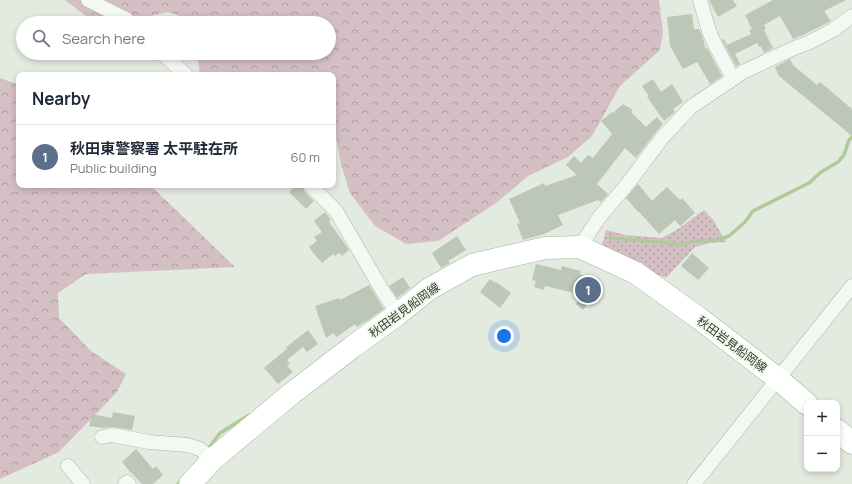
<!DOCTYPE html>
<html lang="en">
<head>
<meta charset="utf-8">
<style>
	:root { --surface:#fff; --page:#f6f6f7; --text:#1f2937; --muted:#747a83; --line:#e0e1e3; --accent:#3e4dd5 }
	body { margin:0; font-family:Manrope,"Noto Sans JP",sans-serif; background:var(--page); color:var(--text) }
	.controls { position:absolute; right:12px; bottom:12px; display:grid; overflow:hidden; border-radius:8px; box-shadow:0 2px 6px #0003 }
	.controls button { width:36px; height:36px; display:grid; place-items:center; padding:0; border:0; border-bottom:1px solid var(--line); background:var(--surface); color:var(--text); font:20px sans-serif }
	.you { position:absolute; left:504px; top:336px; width:14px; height:14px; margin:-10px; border:3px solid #fff; border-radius:50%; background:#1a73e8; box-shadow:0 0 0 6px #1a73e833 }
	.badge { display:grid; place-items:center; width:26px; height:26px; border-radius:50%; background:var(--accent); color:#fff; font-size:13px; font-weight:700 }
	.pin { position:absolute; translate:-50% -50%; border:2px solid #fff; box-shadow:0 1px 4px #0006 }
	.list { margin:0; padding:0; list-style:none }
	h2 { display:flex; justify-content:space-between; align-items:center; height:52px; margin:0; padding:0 16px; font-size:17px }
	h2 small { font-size:13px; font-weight:400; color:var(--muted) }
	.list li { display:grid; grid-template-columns:26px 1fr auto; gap:12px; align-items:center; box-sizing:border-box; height:64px; padding:0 16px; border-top:1px solid var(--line) }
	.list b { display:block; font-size:15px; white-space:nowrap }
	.list p { margin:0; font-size:13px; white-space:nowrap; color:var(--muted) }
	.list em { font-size:13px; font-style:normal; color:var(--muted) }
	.icon { flex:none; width:22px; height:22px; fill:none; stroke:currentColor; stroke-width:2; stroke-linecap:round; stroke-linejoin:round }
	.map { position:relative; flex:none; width:852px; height:484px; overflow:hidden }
	.search { position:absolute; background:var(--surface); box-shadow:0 2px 6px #0003; left:16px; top:16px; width:320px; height:44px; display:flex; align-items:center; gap:10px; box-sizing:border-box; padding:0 14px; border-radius:22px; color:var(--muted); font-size:15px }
	.panel { position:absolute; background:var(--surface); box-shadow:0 2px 6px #0003; left:16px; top:72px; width:320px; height:116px; border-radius:8px }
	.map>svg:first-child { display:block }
	.grass { fill:url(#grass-dots) }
	.forest { fill:url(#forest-crowns) }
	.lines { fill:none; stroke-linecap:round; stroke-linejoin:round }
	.stream { stroke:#afcb99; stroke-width:3.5 }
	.building { fill:#bcc7b7 }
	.minor-casing { stroke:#aab4a5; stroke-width:15 }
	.primary-casing { stroke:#a6b69e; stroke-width:23 }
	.minor { stroke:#f4f8f3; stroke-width:14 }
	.primary { stroke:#fff; stroke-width:22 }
	.labels { text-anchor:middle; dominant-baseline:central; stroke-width:4; stroke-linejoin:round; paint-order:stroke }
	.street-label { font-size:12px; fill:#304227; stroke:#f2f7ef }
</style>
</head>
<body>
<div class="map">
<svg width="852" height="484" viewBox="0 0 852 484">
	<defs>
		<pattern id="grass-dots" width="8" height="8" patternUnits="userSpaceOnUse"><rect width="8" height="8" fill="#d4c0c4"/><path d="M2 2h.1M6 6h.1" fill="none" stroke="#ac9e9f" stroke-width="1.8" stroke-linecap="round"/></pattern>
		<pattern id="forest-crowns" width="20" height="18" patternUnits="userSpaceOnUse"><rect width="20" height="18" fill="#d4c0c4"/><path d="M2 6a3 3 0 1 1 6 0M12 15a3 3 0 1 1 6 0" fill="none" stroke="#ac9e9f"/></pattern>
	</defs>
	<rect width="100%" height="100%" fill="#e3eae0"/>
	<!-- grass -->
	<path class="grass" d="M704,210L714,221L726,242L710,243L695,247L666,278L658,275L602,245L606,230L626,235L662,238L678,229Z"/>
	<!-- forest -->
	<g class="forest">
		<path d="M65,0H659L663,32L660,50L620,86L592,136L568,157L528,176L496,203L438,241L406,244L375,226L350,193L341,164L336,136L333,134V75H200L197,53H329V23H190L189,19L168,12L136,19L95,23Z"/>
		<path d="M0,78L19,85V185H150L235,267L86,274L58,293L59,318L91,351L126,374L117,392L59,452L0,479Z"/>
	</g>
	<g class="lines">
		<!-- stream -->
		<g class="stream">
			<path d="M610,238L660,242L677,245L696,241L718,240L729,236L745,222L753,211L809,183L821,172L838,162L844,155L849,140L852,137"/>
			<path d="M208,449L220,433L249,415"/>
			<path d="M178,484L182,479"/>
		</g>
	</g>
	<!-- building -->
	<g class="building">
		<path d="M709,0H733L737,6L718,17Z"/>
		<path d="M773,0H846L824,11L831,21L803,35L793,39L780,16L764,25L766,29L764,30L773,48L764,53L761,46L759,47L757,43L735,54L740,64L736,66L722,40L724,39L727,45L751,34L749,30L752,29L745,15Z"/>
		<path d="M692,14L694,29H699L704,41L705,49L707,48L722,76L710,84L697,62L683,69L670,46L667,17Z"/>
		<path d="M790,59L793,65L817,85L820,82L852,109V136L779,76L775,67Z"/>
		<path d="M653,79L661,92L672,84L683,102L673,109L675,112L664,121L647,97L649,96L642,86Z"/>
		<path d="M623,104L633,110L631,112L646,127L657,117L663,124L655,133L636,158L625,148L597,184L608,194L601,202L598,200L558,215L563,225L544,234L523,240L517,224L520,223L509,199L544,183L545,186L577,175L566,165L574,156L581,163L588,155L593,158L612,134L601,121L612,112L613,113Z"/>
		<path d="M638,184L652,201L667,187L680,200L682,198L695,213L680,226L675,220L659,234L639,212H638L626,198Z"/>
		<path d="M296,185H302L304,191L314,201L306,209L289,192Z"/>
		<path d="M325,212L331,220L329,222L345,244L349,250L342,256L339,253L335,256L333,254L322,263L320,260H319L309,247L317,241L314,237L322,232L314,221Z"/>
		<path d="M457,236L466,250L448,261L450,263L441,268L432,253Z"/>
		<path d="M692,253L709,268L698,280L681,266Z"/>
		<path d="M536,264L561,270L562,266L581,271L580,274L599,283L589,303H588L583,310L576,304L579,299L577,297L579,294L545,286L544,290L534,287L536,281L532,280Z"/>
		<path d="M403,277L410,288L397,298L389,286Z"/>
		<path d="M490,279L495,283L496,282L511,293L500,308L480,292Z"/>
		<path d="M369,285L384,309L367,321L356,327L355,324L337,337L333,333L326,338L315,306L339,298L340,300Z"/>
		<path d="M308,330L318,344L307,352L303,347L287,360L290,364L287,366L293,372L278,384L264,368L288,348H285Z"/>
		<path d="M113,412L135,416L132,430L113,427L103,428L89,426L92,414L112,418Z"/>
		<path d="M136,449L153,469L156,466L163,475L153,484H142L131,472V473L122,462Z"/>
	</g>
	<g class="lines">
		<defs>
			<g id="minor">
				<path d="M88,0L126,19L130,23"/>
				<path d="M700,0L709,31L715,45L733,78"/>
				<path d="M162,53L186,75"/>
				<path d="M310,185L336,211L382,290L398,314"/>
				<path d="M580,247L598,219L629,182L662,138L691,107L743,72L792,49L810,42L833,30L852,16"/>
				<path d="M102,437L112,435L149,442L187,445L200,449L213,460"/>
				<path d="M68,466L83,484"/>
				<path d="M125,484L127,482L129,484"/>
				<path d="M694,484L852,286"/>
			</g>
			<g id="primary">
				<path d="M837,430L852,443"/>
				<path d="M190,484L213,459L291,394L351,348L398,314L429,289L472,265L510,256L545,248L580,247L636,273L700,319L777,378L807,404"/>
			</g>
		</defs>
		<!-- minor casing -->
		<use href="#minor" class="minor-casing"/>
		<!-- primary casing -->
		<use href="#primary" class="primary-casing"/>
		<!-- minor -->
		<use href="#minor" class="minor"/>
		<!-- primary -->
		<use href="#primary" class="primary"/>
	</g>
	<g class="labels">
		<!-- street labels -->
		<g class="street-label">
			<text transform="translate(404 310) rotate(-36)">秋田岩見船岡線</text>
			<text transform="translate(732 344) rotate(37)">秋田岩見船岡線</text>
		</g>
	</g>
</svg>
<div class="controls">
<button>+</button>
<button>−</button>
</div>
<div class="you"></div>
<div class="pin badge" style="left:588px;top:290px;background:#5c6f8a">1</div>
<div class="search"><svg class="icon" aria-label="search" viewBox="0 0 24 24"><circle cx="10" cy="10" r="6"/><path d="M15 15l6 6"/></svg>Search here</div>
<section class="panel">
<h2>Nearby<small></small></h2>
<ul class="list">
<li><span class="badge" style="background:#5c6f8a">1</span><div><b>秋田東警察署 太平駐在所</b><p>Public building</p></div><em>60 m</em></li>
</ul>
</section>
</div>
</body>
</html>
